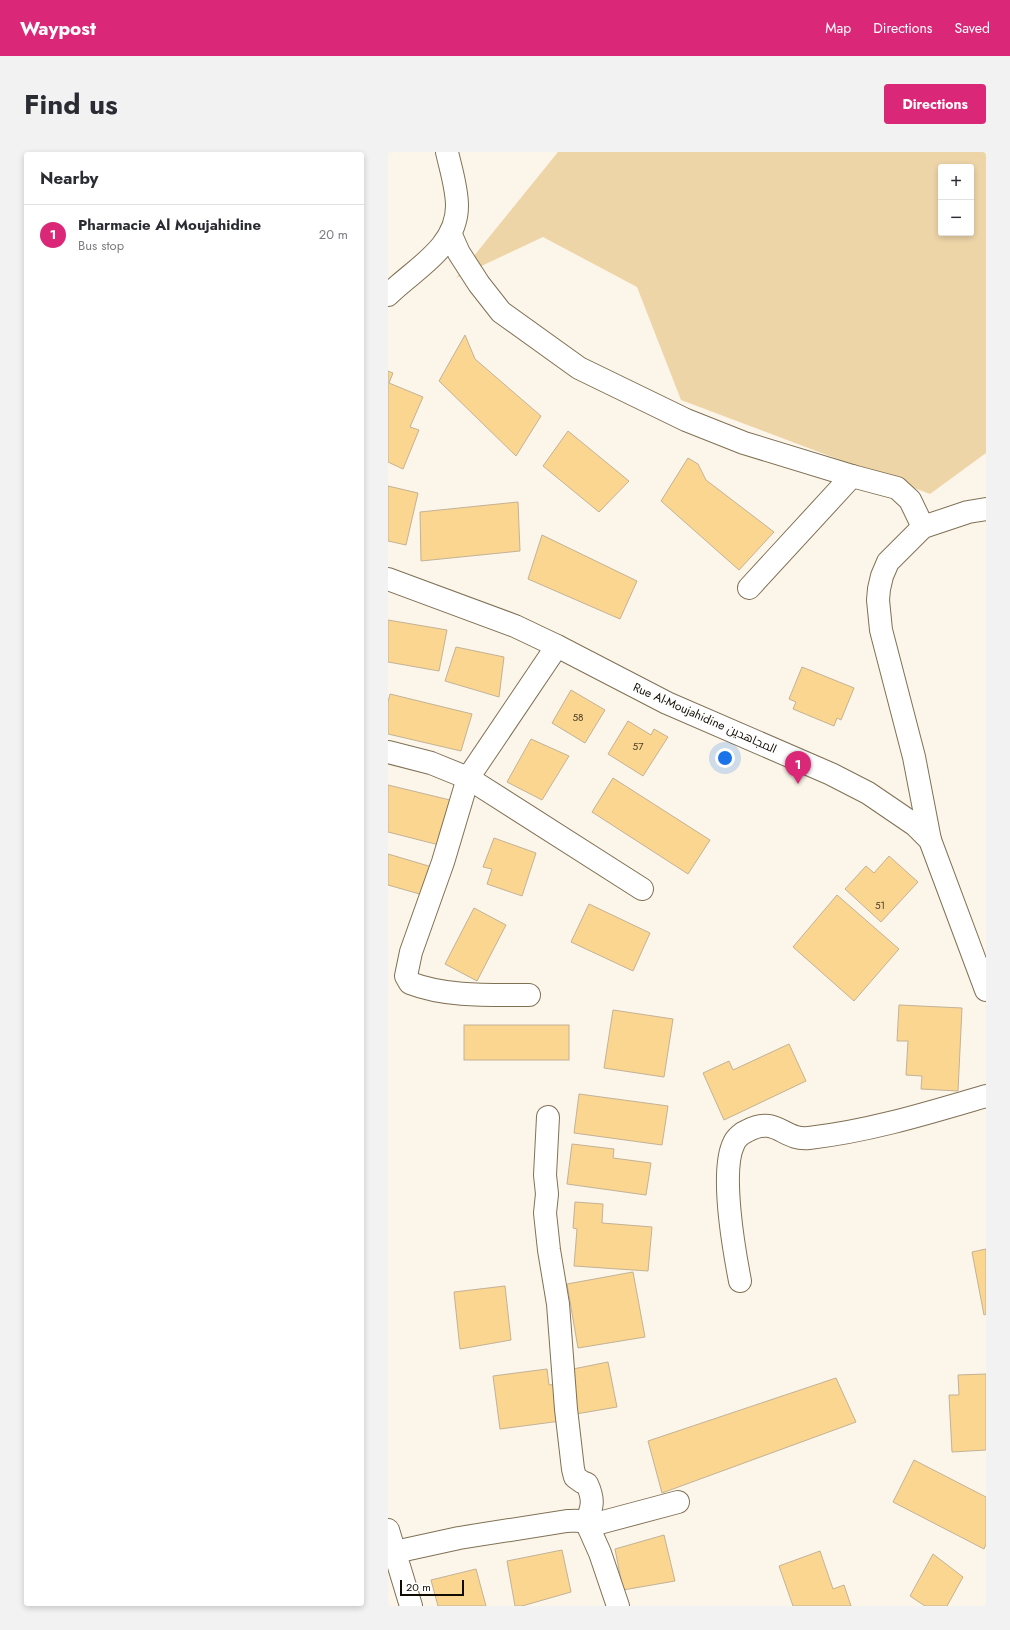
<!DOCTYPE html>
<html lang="en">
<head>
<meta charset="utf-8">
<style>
	:root { --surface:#fff; --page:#f2f2f3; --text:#2b2b33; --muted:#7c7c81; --line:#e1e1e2; --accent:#db2777 }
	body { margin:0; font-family:Jost,Cairo,sans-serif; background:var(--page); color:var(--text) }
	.controls { position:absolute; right:12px; top:12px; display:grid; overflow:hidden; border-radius:4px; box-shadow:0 2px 6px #0003 }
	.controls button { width:36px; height:36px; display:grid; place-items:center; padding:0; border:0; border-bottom:1px solid var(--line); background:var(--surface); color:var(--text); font:20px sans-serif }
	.scale { position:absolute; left:12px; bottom:10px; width:64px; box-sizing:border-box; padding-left:4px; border:2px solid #110c03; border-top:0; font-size:11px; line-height:14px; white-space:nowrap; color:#110c03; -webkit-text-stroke:3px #fff; paint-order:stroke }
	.you { position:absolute; left:337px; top:606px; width:14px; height:14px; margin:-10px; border:3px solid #fff; border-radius:50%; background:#1a73e8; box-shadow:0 0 0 6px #1a73e833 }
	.badge { display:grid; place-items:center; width:26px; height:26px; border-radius:50%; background:var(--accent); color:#fff; font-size:13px; font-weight:700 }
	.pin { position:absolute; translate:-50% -33px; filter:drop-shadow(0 1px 2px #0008) }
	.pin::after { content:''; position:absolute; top:21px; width:14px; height:12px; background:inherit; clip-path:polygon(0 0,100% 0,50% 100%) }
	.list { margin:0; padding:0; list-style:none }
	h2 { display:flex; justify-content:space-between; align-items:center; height:52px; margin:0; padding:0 16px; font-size:17px }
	h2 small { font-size:13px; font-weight:400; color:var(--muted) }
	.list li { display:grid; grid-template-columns:26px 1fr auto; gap:12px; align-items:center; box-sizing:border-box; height:60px; padding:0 16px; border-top:1px solid var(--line) }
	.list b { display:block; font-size:15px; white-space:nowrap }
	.list p { margin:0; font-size:13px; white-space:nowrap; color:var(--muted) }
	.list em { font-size:13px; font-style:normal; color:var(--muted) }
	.map { position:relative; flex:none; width:598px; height:1454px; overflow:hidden; border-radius:4px }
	header { display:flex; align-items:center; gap:24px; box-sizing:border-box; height:56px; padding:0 20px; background:var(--accent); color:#fff }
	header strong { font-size:19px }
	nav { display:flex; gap:22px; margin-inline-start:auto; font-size:14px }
	.intro { display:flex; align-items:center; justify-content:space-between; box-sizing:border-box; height:96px; padding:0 24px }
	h1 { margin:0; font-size:28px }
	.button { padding:10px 18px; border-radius:4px; background:var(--accent); color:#fff; font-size:14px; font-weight:700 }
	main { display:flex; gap:24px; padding:0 24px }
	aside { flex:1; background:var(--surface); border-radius:4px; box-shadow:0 2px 6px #0003 }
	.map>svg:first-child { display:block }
	.green { fill:#eed5a8; fill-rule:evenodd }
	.building { fill:#fbd691; stroke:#c3b295 }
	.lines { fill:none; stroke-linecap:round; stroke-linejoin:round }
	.minor-casing { stroke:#807155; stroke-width:24 }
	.minor { stroke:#fff; stroke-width:22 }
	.labels { text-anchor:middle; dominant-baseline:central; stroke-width:4; stroke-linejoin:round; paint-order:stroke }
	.number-label { font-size:10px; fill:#4c3e26 }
	.street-label { font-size:12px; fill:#110c03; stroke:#fff }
</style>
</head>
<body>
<header>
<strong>Waypost</strong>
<nav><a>Map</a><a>Directions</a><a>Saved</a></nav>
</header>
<div class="intro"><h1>Find us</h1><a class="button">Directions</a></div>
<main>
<aside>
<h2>Nearby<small></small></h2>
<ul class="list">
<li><span class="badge">1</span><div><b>Pharmacie Al Moujahidine</b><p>Bus stop</p></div><em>20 m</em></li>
</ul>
</aside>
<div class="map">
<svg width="598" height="1454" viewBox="0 0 598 1454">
	<rect width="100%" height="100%" fill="#fcf5e9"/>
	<!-- green -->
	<path class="green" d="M170,0H598V301L542,342L293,248L249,135L155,85L68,126ZM553,15H583V81H553Z"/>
	<!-- building -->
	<g class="building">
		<path d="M77,183L87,207L153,264L128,304L51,229Z"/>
		<path d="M0,219L5,221L1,231L35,245L22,275L31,278L15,317L0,310Z"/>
		<path d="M180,279L241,329L211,360L155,314Z"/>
		<path d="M300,306L310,312L318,328L386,380L351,418L273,349Z"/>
		<path d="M0,334L30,341L18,393L0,389Z"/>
		<path d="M130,350L132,399L33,409L32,360Z"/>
		<path d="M154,383L249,429L232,467L140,427Z"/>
		<path d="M0,468L59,478L51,519L0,510Z"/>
		<path d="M68,495L116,505L111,545L57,529Z"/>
		<path d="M414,515L466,536L453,568L449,566L446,574L405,557L408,550L401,547Z"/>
		<path d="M183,538L217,558L197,591L164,571Z"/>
		<path d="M2,542L84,562L73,599L0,582V550Z"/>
		<path d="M240,569L263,583L266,577L280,585L255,624L220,602Z"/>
		<path d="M143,587L181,604L154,648L119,630Z"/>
		<path d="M225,626L322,688L300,722L204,660Z"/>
		<path d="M0,633L62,648L51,693L0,680Z"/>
		<path d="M106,686L148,701L134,744L99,732L104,717L95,715Z"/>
		<path d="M0,702L44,715L35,743L0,733Z"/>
		<path d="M501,704L530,730L493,770L457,737L478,714L486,721Z"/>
		<path d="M449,743L511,797L466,849L405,795Z"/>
		<path d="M201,752L262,781L245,819L183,790Z"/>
		<path d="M86,756L118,773L89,829L57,812Z"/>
		<path d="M511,853L574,856L570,939L533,937L534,924L518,923L520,889H509Z"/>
		<path d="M225,858L285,867L276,925L216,916Z"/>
		<rect x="76" y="873" width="105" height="35"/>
		<path d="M401,892L418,929L336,968L315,921L341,909L345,918Z"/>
		<path d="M191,942L280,954L274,993L186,981Z"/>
		<path d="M184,992L226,997L225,1006L263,1011L258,1043L179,1032Z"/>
		<path d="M187,1050L215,1052L214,1071L264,1075L260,1119L186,1114L189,1077L185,1076Z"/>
		<path d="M598,1097V1162L596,1163L584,1100Z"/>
		<path d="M245,1120L257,1185L190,1196L179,1132Z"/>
		<path d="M117,1134L123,1188L72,1197L66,1140Z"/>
		<path d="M220,1210L229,1255L188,1262L180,1218Z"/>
		<path d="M159,1217L161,1233L168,1232L173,1269L112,1277L105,1224Z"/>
		<path d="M598,1222V1298L564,1300L561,1243H571L570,1223Z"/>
		<path d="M448,1226L468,1270L274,1341L260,1289Z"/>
		<path d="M526,1308L598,1345V1392L596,1397L505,1350Z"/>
		<path d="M276,1383L287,1429L235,1438L227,1397Z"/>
		<path d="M174,1398L183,1440L134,1454H127L119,1409Z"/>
		<path d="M432,1399L445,1437L456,1433L463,1454H405L391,1414Z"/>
		<path d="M545,1402L575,1425L559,1454H537L522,1444Z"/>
		<path d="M88,1417L98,1454H50L43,1428Z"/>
	</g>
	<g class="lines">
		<defs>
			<g id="minor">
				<path d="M63,83L71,101L91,132L113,160L191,216L298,268L356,291L464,324L509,336L522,348L535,375"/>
				<path d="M0,143C26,117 69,96 69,54C69,36 63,18 59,0"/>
				<path d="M0,427L127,474L169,494L279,551L443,622L480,641L527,673L542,688L598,838"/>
				<path d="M361,436L464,324"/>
				<path d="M0,600L43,611L80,626L254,737"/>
				<path d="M542,688L526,605L493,478L490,448L491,437L494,424L500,410L535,375L580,360L598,357"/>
				<path d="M141,843C102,843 58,845 22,831L18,824L23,800L55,710L80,626L169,494"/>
				<path d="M160,965L157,1023L159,1042L157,1061L161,1098L170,1152L178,1257L185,1317L187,1325L194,1330L199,1332C206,1347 205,1355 198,1370"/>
				<path d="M352,1129C346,1098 332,1018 346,991C348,986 354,981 359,979C389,963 395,989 421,986C482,979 540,961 598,944"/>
				<path d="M200,1374L290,1350"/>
				<path d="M0,1378L23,1454"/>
				<path d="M7,1400L71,1386L179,1369C187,1369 196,1367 200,1374L212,1401L230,1454"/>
			</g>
		</defs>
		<!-- minor casing -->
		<use href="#minor" class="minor-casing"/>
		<!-- minor -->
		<use href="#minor" class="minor"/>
	</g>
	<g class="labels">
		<!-- number labels -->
		<g class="number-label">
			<text x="190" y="565">58</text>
			<text x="250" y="594">57</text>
			<text x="492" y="753">51</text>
		</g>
		<!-- street labels -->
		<g class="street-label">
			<text transform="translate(317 566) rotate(24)">Rue Al-Moujahidine المجاهدين</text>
		</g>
	</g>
</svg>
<div class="controls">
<button>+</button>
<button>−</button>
</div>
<div class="scale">20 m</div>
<div class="you"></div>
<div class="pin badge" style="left:410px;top:632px">1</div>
</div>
</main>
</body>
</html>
